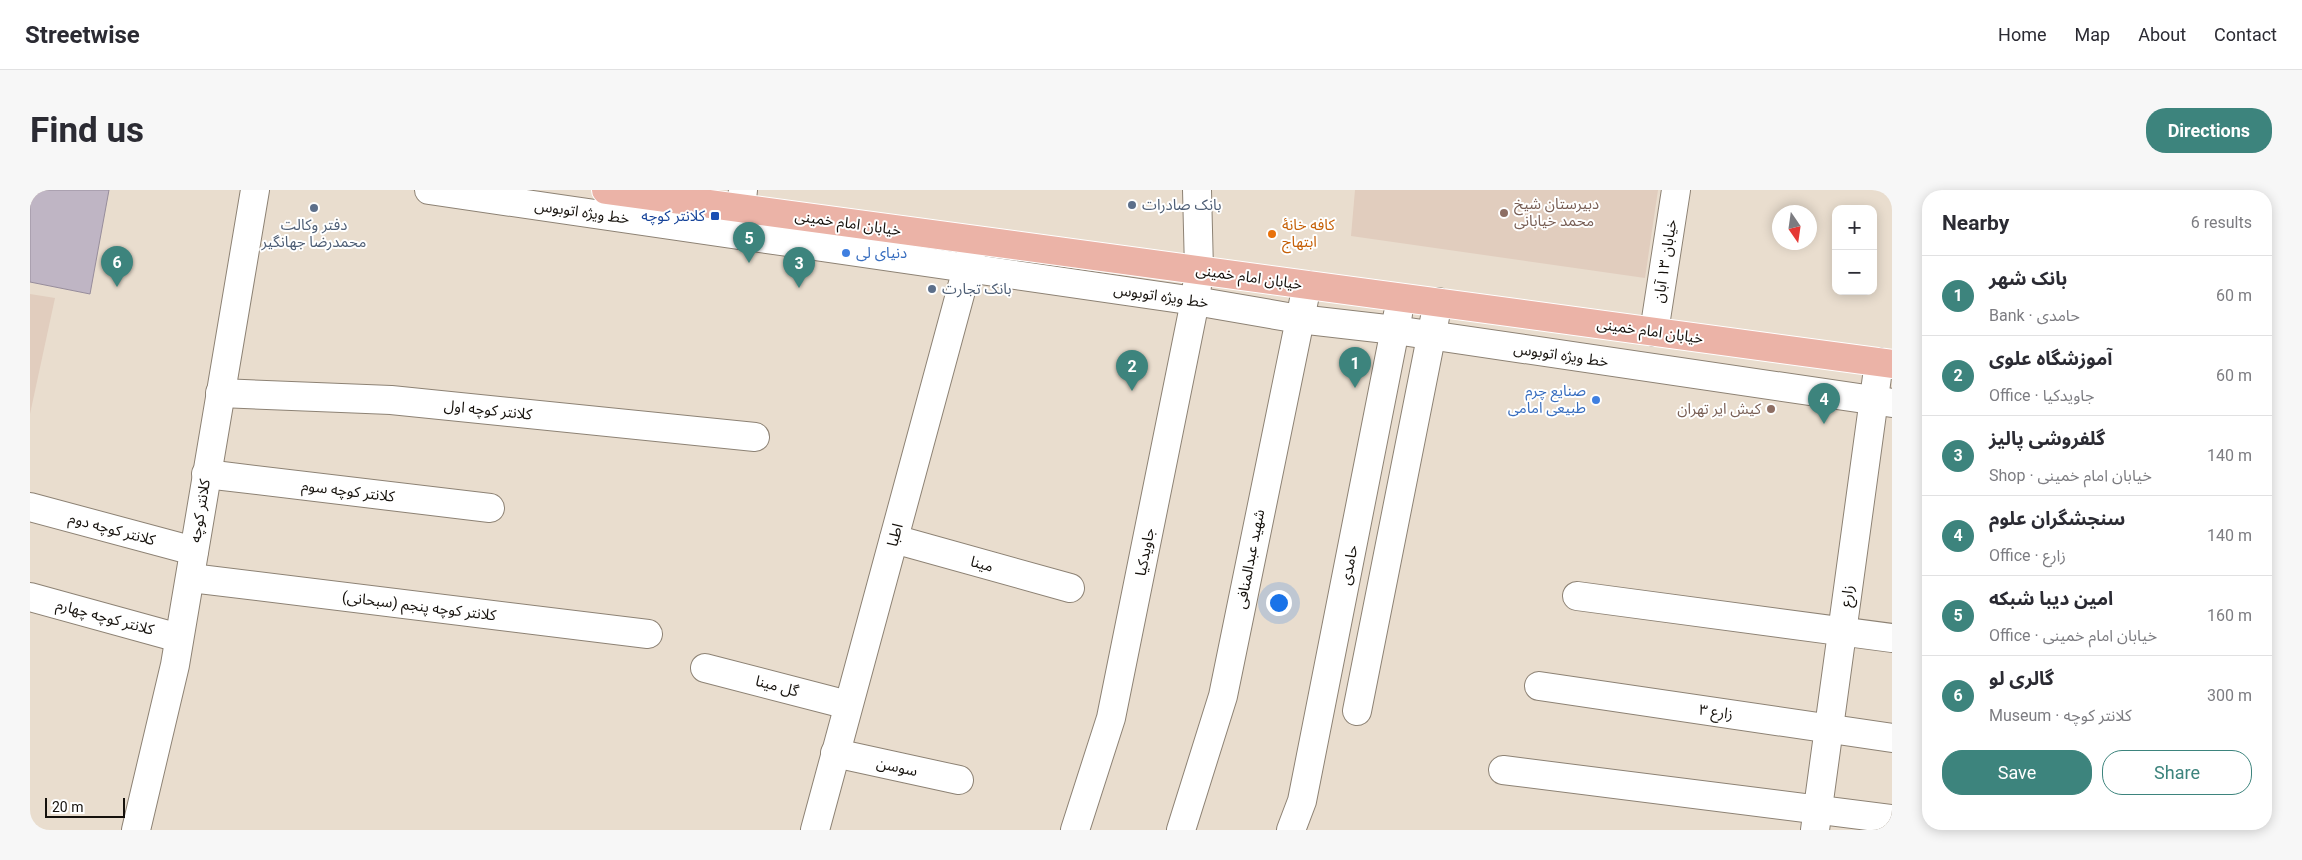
<!DOCTYPE html>
<html lang="en">
<head>
<meta charset="utf-8">
<style>
	:root { --surface:#fff; --page:#f7f7f7; --text:#2b2b33; --muted:#7c7c81; --line:#e1e1e2; --accent:#3d847d }
	body { margin:0; font-family:Roboto,"Noto Sans Arabic",sans-serif; background:var(--page); color:var(--text) }
	.controls { position:absolute; right:15px; top:15px; display:grid; overflow:hidden; border-radius:10px; box-shadow:0 2px 12px #0003 }
	.controls button { width:45px; height:45px; display:grid; place-items:center; padding:0; border:0; border-bottom:1px solid var(--line); background:var(--surface); color:var(--text); font:25px sans-serif }
	.compass { position:absolute; left:1742px; top:15px; width:45px; height:45px; border-radius:50%; background:var(--surface); box-shadow:0 2px 12px #0003; rotate:167deg }
	.scale { position:absolute; left:15px; bottom:12px; width:80px; box-sizing:border-box; padding-left:5px; border:2px solid #15110c; border-top:0; font-size:14px; line-height:18px; white-space:nowrap; color:#15110c; -webkit-text-stroke:4px #fff; paint-order:stroke }
	.you { position:absolute; left:1248px; top:412px; width:18px; height:18px; margin:-12px; border:4px solid #fff; border-radius:50%; background:#1a73e8; box-shadow:0 0 0 8px #1a73e833 }
	.badge { display:grid; place-items:center; width:32px; height:32px; border-radius:50%; background:var(--accent); color:#fff; font-size:16px; font-weight:700 }
	.pin { position:absolute; translate:-50% -41px; filter:drop-shadow(0 1px 2px #0008) }
	.pin::after { content:''; position:absolute; top:26px; width:18px; height:15px; background:inherit; clip-path:polygon(0 0,100% 0,50% 100%) }
	.list { margin:0; padding:0; list-style:none }
	h2 { display:flex; justify-content:space-between; align-items:center; height:65px; margin:0; padding:0 20px; font-size:21px }
	h2 small { font-size:16px; font-weight:400; color:var(--muted) }
	.list li { display:grid; grid-template-columns:32px 1fr auto; gap:15px; align-items:center; box-sizing:border-box; height:80px; padding:0 20px; border-top:1px solid var(--line) }
	.list b { display:block; font-size:19px; white-space:nowrap }
	.list p { margin:0; font-size:16px; white-space:nowrap; color:var(--muted) }
	.list em { font-size:16px; font-style:normal; color:var(--muted) }
	.actions { display:flex; gap:10px; padding:15px 20px }
	.actions a { flex:1; padding:11px 0; border:1px solid var(--accent); border-radius:20px; text-align:center; font-size:18px; color:var(--accent) }
	.actions .main { background:var(--accent); color:#fff }
	.map { position:relative; flex:none; width:1862px; height:640px; overflow:hidden; border-radius:20px }
	header { display:flex; align-items:center; gap:30px; box-sizing:border-box; height:70px; padding:0 25px; background:var(--surface); border-bottom:1px solid var(--line) }
	header strong { font-size:24px }
	nav { display:flex; gap:28px; margin-inline-start:auto; font-size:18px }
	.intro { display:flex; align-items:center; justify-content:space-between; box-sizing:border-box; height:120px; padding:0 30px }
	h1 { margin:0; font-size:35px }
	.button { padding:12px 22px; border-radius:20px; background:var(--accent); color:#fff; font-size:18px; font-weight:700 }
	main { display:flex; gap:30px; padding:0 30px }
	aside { flex:1; background:var(--surface); border-radius:20px; box-shadow:0 2px 12px #0003 }
	.map>svg:first-child { display:block }
	.education { fill:#e1cdbe }
	.building { fill:#bfb5c4; stroke:#978d9b }
	.lines { fill:none; stroke-linecap:round; stroke-linejoin:round }
	.minor-casing { stroke:#8d8274; stroke-width:30 }
	.major-casing { stroke:#fff; stroke-width:30 }
	.minor { stroke:#fff; stroke-width:28 }
	.major { stroke:#ebb3a7; stroke-width:28 }
	.service-dot { fill:#5c6f8a; stroke:#fff; stroke-width:2 }
	.education-dot { fill:#8d6e63; stroke:#fff; stroke-width:2 }
	.transit-dot { fill:#1a4fb4; stroke:#fff; stroke-width:2 }
	.food-dot { fill:#e8710a; stroke:#fff; stroke-width:2 }
	.shop-dot { fill:#3f7fe0; stroke:#fff; stroke-width:2 }
	.labels { text-anchor:middle; dominant-baseline:central; stroke-width:4; stroke-linejoin:round; paint-order:stroke }
	.education-label { font-size:15px; fill:#785e54; stroke:#fff; text-anchor:start }
	.service-label { font-size:15px; fill:#4e5e75; stroke:#fff; text-anchor:start }
	.street-label { font-size:15px; fill:#15110c; stroke:#fff }
	.transit-label { font-size:15px; fill:#164399; stroke:#fff; text-anchor:end }
	.food-label { font-size:15px; fill:#c56008; stroke:#fff; text-anchor:start }
	.shop-label { font-size:15px; fill:#366cbe; stroke:#fff; text-anchor:start }
</style>
</head>
<body>
<header>
<strong>Streetwise</strong>
<nav><a>Home</a><a>Map</a><a>About</a><a>Contact</a></nav>
</header>
<div class="intro"><h1>Find us</h1><a class="button">Directions</a></div>
<main>
<div class="map">
<svg width="1862" height="640" viewBox="0 0 1862 640">
	<rect width="100%" height="100%" fill="#e9ddce"/>
	<!-- education -->
	<g class="education">
		<path d="M1325,0H1628L1615,88L1321,46Z"/>
		<path d="M0,104L25,108L0,224Z"/>
	</g>
	<!-- building -->
	<path class="building" d="M0,0H79L60,104L0,92Z"/>
	<g class="lines">
		<defs>
			<g id="minor">
				<path d="M399,0L1165,111L1269,129L1365,140L1862,213"/>
				<path d="M711,18L713,0"/>
				<path d="M1624,142L1646,0"/>
				<path d="M190,203L361,210L725,247"/>
				<path d="M176,284L460,318"/>
				<path d="M0,317L164,361"/>
				<path d="M864,349L1040,398"/>
				<path d="M161,388L618,444"/>
				<path d="M1547,406L1862,448"/>
				<path d="M0,407L149,448"/>
				<path d="M675,478L818,515"/>
				<path d="M1509,496L1862,548"/>
				<path d="M1327,521L1408,112"/>
				<path d="M805,563L929,590"/>
				<path d="M1473,580L1862,629"/>
				<path d="M106,640L145,475L225,0"/>
				<path d="M785,640L942,60"/>
				<path d="M1045,640L1081,528L1165,111L1169,80L1167,0"/>
				<path d="M1151,640L1193,506L1277,95"/>
				<path d="M1261,640L1272,611L1368,124"/>
				<path d="M1785,640L1849,172"/>
			</g>
			<path id="major" d="M576,0L1862,174"/>
		</defs>
		<!-- minor casing -->
		<use href="#minor" class="minor-casing"/>
		<!-- major casing -->
		<use href="#major" class="major-casing"/>
		<!-- minor -->
		<use href="#minor" class="minor"/>
		<!-- major -->
		<use href="#major" class="major"/>
	</g>
	<!-- markers -->
	<g class="service-dot">
		<circle cx="1102" cy="15" r="5"/>
		<circle cx="284" cy="18" r="5"/>
		<circle cx="902" cy="99" r="5"/>
	</g>
	<g class="education-dot">
		<circle cx="1474" cy="23" r="5"/>
		<circle cx="1741" cy="219" r="5"/>
	</g>
	<rect class="transit-dot" x="680" y="21" width="10" height="10" rx="2.5"/>
	<circle class="food-dot" cx="1242" cy="44" r="5"/>
	<g class="shop-dot">
		<circle cx="816" cy="63" r="5"/>
		<circle cx="1566" cy="210" r="5"/>
	</g>
	<g class="labels">
		<!-- education labels -->
		<g class="education-label">
			<text x="1484" y="14">دبیرستان شیخ<tspan x="1484" dy="17">محمد خیابانی</tspan></text>
			<text x="1731" y="219" text-anchor="end">کیش ایر تهران</text>
		</g>
		<!-- service labels -->
		<g class="service-label">
			<text x="1112" y="15">بانک صادرات</text>
			<text x="284" y="35" text-anchor="middle">دفتر وکالت<tspan x="284" dy="17">محمدرضا جهانگیر</tspan></text>
			<text x="912" y="99">بانک تجارت</text>
		</g>
		<!-- street labels -->
		<g class="street-label">
			<text transform="translate(552 22) rotate(8)">خط ویژه اتوبوس</text>
			<text transform="translate(818 33) rotate(8)">خیابان امام خمینی</text>
			<text transform="translate(1635 71) rotate(-81)">خیابان ١٣ آبان</text>
			<text transform="translate(1219 87) rotate(8)">خیابان امام خمینی</text>
			<text transform="translate(1131 106) rotate(8)">خط ویژه اتوبوس</text>
			<text transform="translate(1620 141) rotate(8)">خیابان امام خمینی</text>
			<text transform="translate(1531 165) rotate(8)">خط ویژه اتوبوس</text>
			<text transform="translate(458 220) rotate(6)">کلانتر کوچه اول</text>
			<text transform="translate(318 301) rotate(7)">کلانتر کوچه سوم</text>
			<text transform="translate(170 321) rotate(-81)">کلانتر کوچه</text>
			<text transform="translate(82 339) rotate(15)">کلانتر کوچه دوم</text>
			<text transform="translate(865 345) rotate(-75)">اطبا</text>
			<text transform="translate(1115 362) rotate(-79)">جاویدکیا</text>
			<text transform="translate(1220 369) rotate(-79)">شهید عبدالمنافی</text>
			<text transform="translate(952 374) rotate(16)">مینا</text>
			<text transform="translate(1319 375) rotate(-79)">حامدی</text>
			<text transform="translate(1817 406) rotate(-82)">زارع</text>
			<text transform="translate(389 416) rotate(7)">کلانتر کوچه پنجم (سبحانی)</text>
			<text transform="translate(75 427) rotate(15)">کلانتر کوچه چهارم</text>
			<text transform="translate(747 496) rotate(15)">گل مینا</text>
			<text transform="translate(1686 522) rotate(8)">زارع ۳</text>
			<text transform="translate(867 577) rotate(12)">سوسن</text>
		</g>
		<!-- transit labels -->
		<g class="transit-label">
			<text x="675" y="26">کلانتر کوچه</text>
		</g>
		<!-- food labels -->
		<g class="food-label">
			<text x="1252" y="35">کافه خانهٔ<tspan x="1252" dy="17">ابتهاج</tspan></text>
		</g>
		<!-- shop labels -->
		<g class="shop-label">
			<text x="826" y="63">دنیای لی</text>
			<text x="1556" y="201" text-anchor="end">صنایع چرم<tspan x="1556" dy="17">طبیعی امامی</tspan></text>
		</g>
	</g>
</svg>
<div class="controls">
<button>+</button>
<button>−</button>
</div>
<svg class="compass" viewBox="-18 -18 36 36"><path d="M0-13l5 13h-10z" fill="#e53935"/><path d="M0 13l5-13h-10z" fill="#7c7c81"/></svg>
<div class="scale">20 m</div>
<div class="you"></div>
<div class="pin badge" style="left:1325px;top:198px">1</div>
<div class="pin badge" style="left:1102px;top:201px">2</div>
<div class="pin badge" style="left:769px;top:98px">3</div>
<div class="pin badge" style="left:1794px;top:234px">4</div>
<div class="pin badge" style="left:719px;top:73px">5</div>
<div class="pin badge" style="left:87px;top:97px">6</div>
</div>
<aside>
<h2>Nearby<small>6 results</small></h2>
<ul class="list">
<li><span class="badge">1</span><div><b>بانک شهر</b><p>Bank · حامدی</p></div><em>60 m</em></li>
<li><span class="badge">2</span><div><b>آموزشگاه علوی</b><p>Office · جاویدکیا</p></div><em>60 m</em></li>
<li><span class="badge">3</span><div><b>گلفروشی پالیز</b><p>Shop · خیابان امام خمینی</p></div><em>140 m</em></li>
<li><span class="badge">4</span><div><b>سنجشگران علوم</b><p>Office · زارع</p></div><em>140 m</em></li>
<li><span class="badge">5</span><div><b>امین دیبا شبکه</b><p>Office · خیابان امام خمینی</p></div><em>160 m</em></li>
<li><span class="badge">6</span><div><b>گالری لو</b><p>Museum · کلانتر کوچه</p></div><em>300 m</em></li>
</ul>
<div class="actions"><a class="main">Save</a><a>Share</a></div>
</aside>
</main>
</body>
</html>
